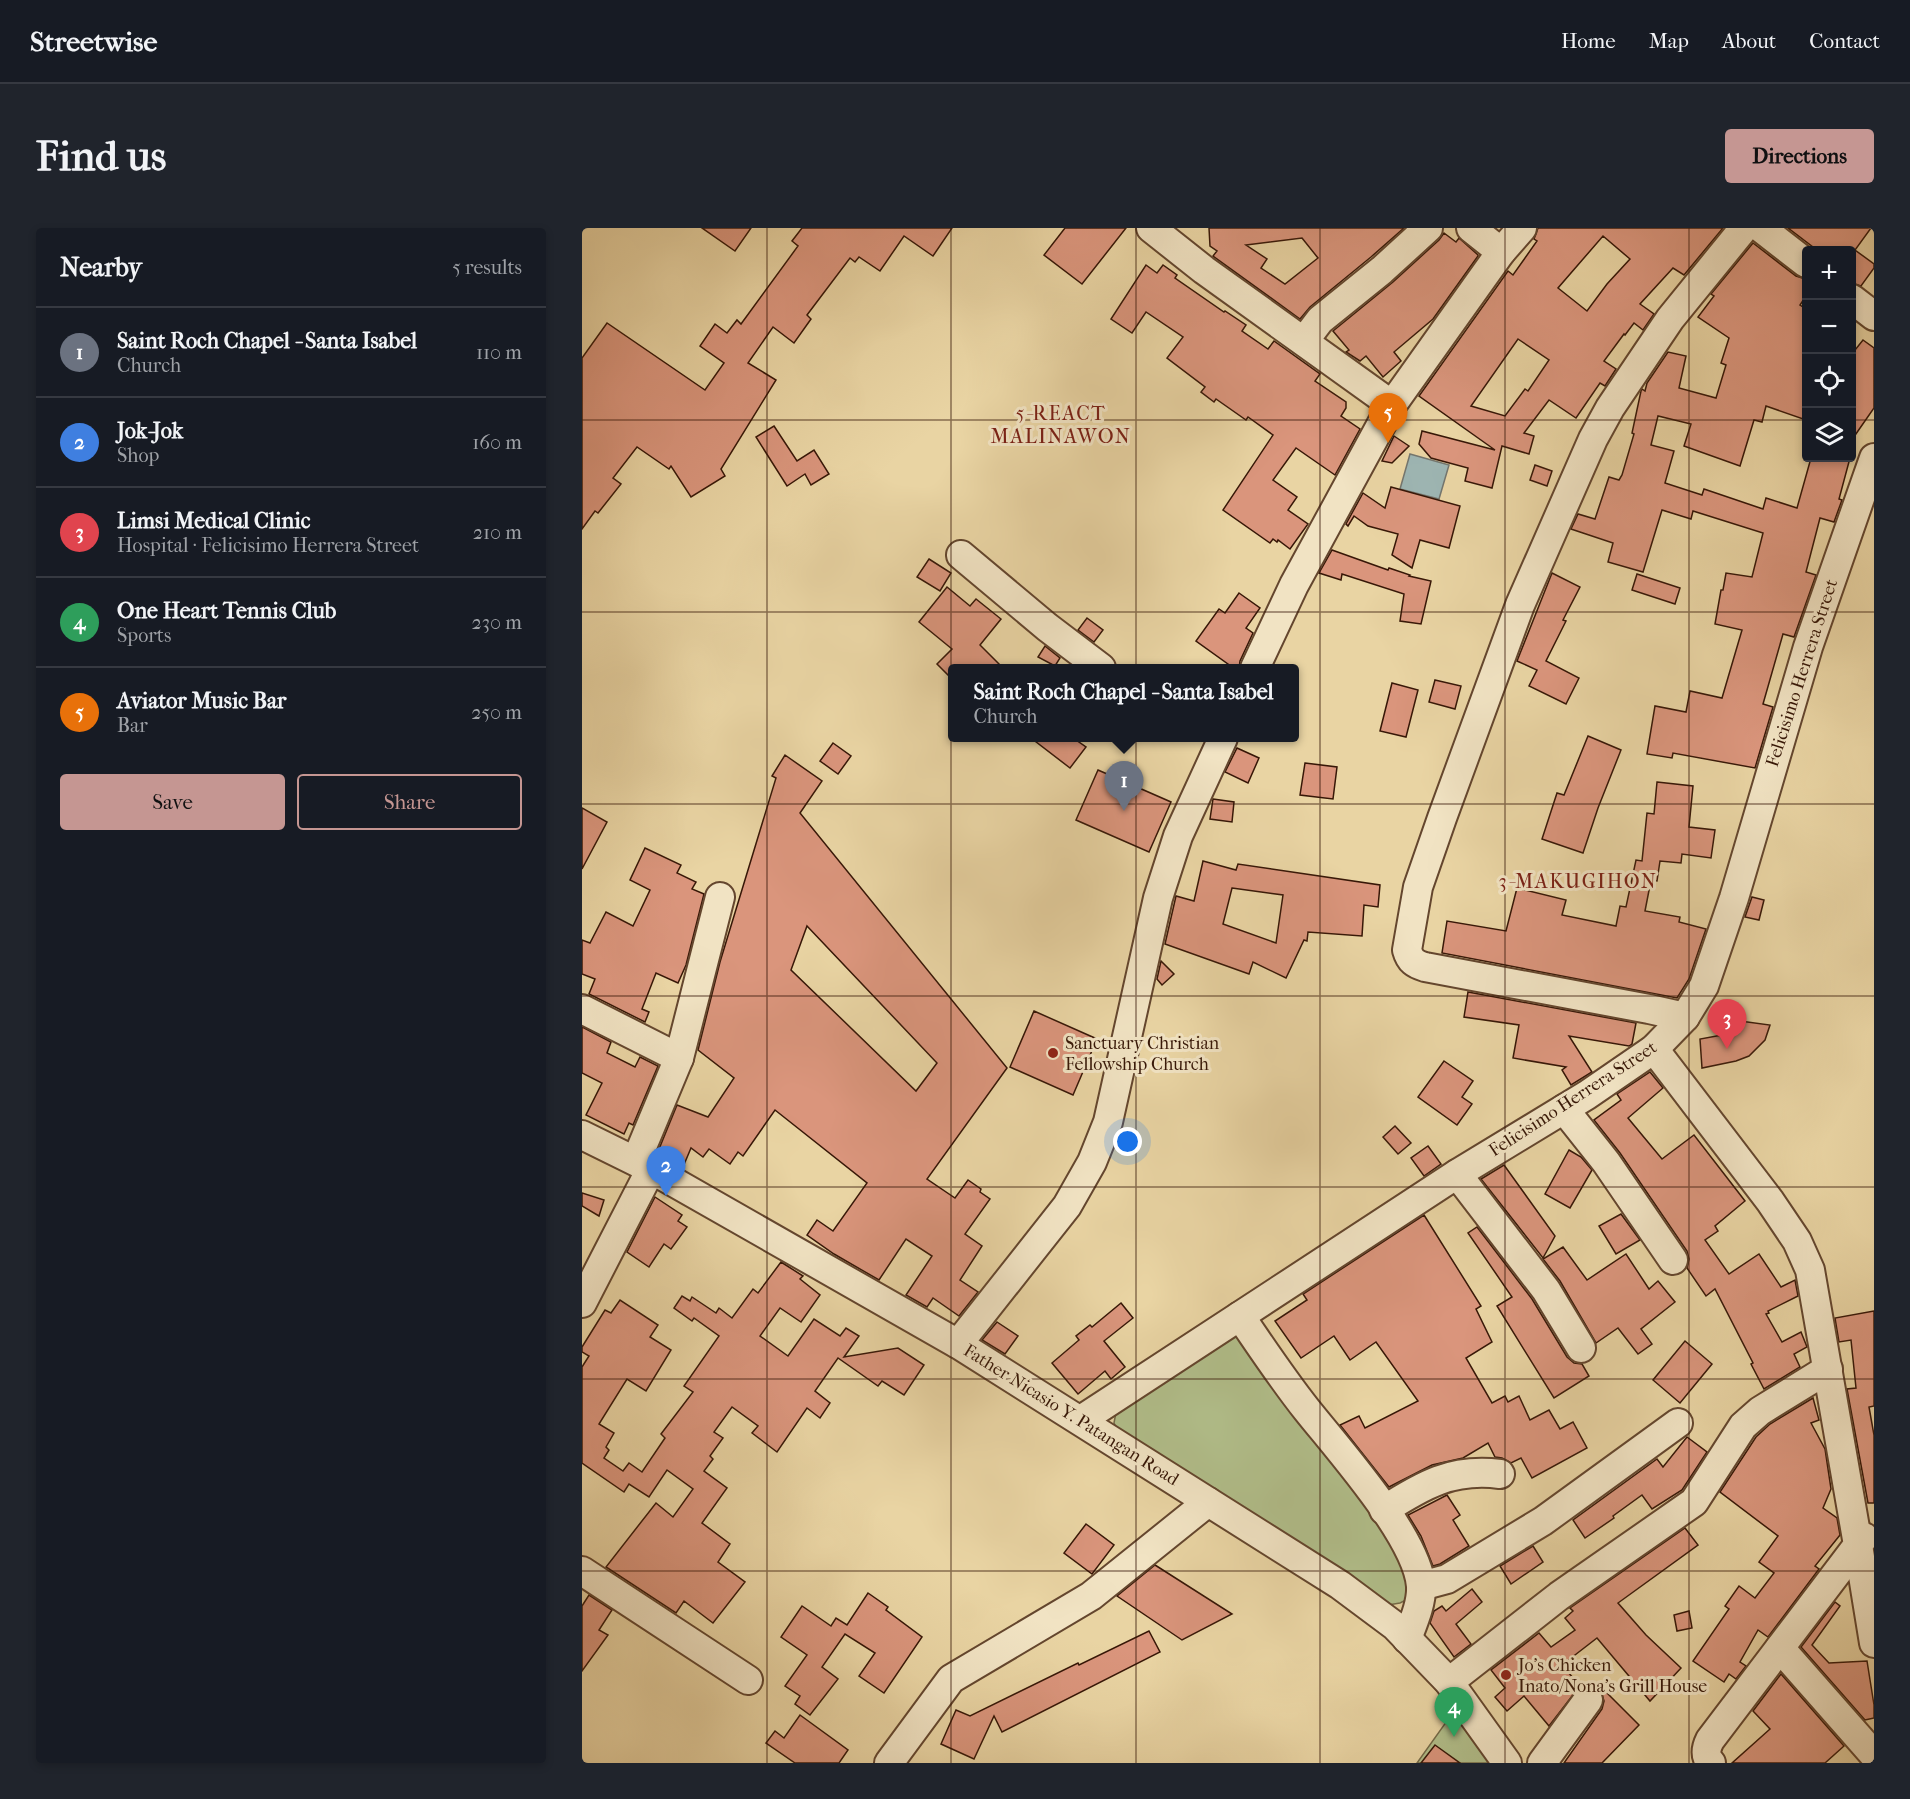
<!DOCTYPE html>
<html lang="en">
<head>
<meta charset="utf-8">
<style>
	:root { --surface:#171b24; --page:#20242c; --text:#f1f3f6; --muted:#9ea1a6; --line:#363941; --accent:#c59692 }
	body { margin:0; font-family:"IM FELL French Canon",serif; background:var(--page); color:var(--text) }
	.controls { position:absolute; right:18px; top:18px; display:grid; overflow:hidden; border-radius:6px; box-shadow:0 3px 9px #0003 }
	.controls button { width:54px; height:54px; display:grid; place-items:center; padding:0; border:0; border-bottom:2px solid var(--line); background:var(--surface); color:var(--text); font:30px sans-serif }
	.you { position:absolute; left:546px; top:914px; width:21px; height:21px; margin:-15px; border:4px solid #fff; border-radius:50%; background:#1a73e8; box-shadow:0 0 0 9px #1a73e833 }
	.badge { display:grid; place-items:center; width:39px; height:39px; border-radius:50%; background:var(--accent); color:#fff; font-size:20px; font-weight:700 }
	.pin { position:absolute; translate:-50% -50px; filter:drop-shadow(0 2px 3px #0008) }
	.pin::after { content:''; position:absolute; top:32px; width:21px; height:18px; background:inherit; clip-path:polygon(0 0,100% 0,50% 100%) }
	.popup { position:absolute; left:366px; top:436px; width:351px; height:78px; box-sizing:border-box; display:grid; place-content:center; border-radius:6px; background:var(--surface); filter:drop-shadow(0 2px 4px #0005); font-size:20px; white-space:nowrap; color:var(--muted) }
	.popup b { font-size:22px; color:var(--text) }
	.popup::after { content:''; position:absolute; left:50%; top:100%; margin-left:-12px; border:12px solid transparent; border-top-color:var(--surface) }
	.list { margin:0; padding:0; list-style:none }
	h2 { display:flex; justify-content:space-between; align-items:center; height:78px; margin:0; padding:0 24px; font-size:26px }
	h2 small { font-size:20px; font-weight:400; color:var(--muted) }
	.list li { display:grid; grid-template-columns:39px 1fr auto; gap:18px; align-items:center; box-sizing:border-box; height:90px; padding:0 24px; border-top:2px solid var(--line) }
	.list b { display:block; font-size:22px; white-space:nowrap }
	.list p { margin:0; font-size:20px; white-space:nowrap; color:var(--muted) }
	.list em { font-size:20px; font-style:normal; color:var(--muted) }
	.actions { display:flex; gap:12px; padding:18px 24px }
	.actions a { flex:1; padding:14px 0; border:2px solid var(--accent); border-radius:6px; text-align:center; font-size:21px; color:var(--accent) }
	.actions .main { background:var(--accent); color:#111 }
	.icon { flex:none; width:33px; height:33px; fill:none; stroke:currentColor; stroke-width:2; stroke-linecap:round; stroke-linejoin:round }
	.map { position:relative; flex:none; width:1292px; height:1535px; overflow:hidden; border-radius:6px }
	header { display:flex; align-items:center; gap:36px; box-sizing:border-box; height:84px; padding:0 30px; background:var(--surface); border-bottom:2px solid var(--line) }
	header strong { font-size:28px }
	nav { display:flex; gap:33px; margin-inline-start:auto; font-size:21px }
	.intro { display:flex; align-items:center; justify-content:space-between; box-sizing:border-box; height:144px; padding:0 36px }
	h1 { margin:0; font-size:42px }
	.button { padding:15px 27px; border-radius:6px; background:var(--accent); color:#111; font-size:21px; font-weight:700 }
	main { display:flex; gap:36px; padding:0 36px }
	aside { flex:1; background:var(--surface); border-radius:6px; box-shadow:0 3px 9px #0003 }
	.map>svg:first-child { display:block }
	.green { fill:#b1be8a; stroke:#746a48; stroke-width:1.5 }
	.water { fill:#9db5b2; stroke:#74766e; stroke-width:1.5 }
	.building { fill:#da957c; stroke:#371707; stroke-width:1.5; fill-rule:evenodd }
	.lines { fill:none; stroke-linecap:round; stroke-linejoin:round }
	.minor-casing { stroke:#64462e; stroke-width:32 }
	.minor { stroke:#f1e3c3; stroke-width:28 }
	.grid { fill:none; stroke:#371707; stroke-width:1.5; stroke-opacity:0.55 }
	.poi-dot { fill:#8f2418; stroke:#f1e3c3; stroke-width:2 }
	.labels { text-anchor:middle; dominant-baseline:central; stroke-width:6; stroke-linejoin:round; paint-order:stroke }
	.street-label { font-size:18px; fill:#371707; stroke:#f1e3c3 }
	.poi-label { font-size:18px; fill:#371707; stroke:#f1e3c3; text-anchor:start }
	.neighbourhood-label { font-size:20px; letter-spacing:1.5px; fill:#7a1f14; stroke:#f1e3c3 }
</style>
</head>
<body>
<header>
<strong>Streetwise</strong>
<nav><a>Home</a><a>Map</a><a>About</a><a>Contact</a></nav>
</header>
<div class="intro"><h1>Find us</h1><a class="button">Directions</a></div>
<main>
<aside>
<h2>Nearby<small>5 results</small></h2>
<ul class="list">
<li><span class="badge" style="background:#6b7280">1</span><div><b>Saint Roch Chapel - Santa Isabel</b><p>Church</p></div><em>110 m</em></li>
<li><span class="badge" style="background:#3f7fe0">2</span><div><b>Jok-Jok</b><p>Shop</p></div><em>160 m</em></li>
<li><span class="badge" style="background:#e0444e">3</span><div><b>Limsi Medical Clinic</b><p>Hospital · Felicisimo Herrera Street</p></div><em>210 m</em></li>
<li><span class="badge" style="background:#2e9e5b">4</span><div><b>One Heart Tennis Club</b><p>Sports</p></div><em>230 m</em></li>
<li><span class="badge" style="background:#e8710a">5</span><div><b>Aviator Music Bar</b><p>Bar</p></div><em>250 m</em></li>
</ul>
<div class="actions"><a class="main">Save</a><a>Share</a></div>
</aside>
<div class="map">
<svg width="1292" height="1535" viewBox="0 0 1292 1535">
	<rect width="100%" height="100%" fill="#e9d4a3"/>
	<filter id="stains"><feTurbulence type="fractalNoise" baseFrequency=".00333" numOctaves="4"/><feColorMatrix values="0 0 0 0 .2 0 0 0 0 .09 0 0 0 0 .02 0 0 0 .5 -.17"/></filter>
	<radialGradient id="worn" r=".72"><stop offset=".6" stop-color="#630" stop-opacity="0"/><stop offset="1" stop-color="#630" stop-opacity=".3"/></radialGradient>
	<!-- green -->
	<g class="green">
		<path d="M654,1107L819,1322L828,1370L818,1375L806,1377L541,1212L532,1195L535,1179Z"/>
		<path d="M872,1483L909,1535H835Z"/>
	</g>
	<!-- water -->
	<path class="water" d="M828,226L867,237L857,271L818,261Z"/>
	<!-- building -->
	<g class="building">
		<path d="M120,0H169L153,23Z"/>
		<path d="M220,0H370L351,28L322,8L298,43L277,29L273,34L268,30L225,87L229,91L212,115L191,99L166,135L194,152L139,241L143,248L109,269L89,238L87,241L55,219L31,250L39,256L16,285L13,283L0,301V130L25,95L123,162L142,135L118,118L133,96L145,105L155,92L159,96L216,18L210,13Z"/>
		<path d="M483,0H544L500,56L462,27Z"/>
		<path d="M627,0H822L789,29L728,79L718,91L631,28L635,23L628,18ZM720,10L736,30L703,56L679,40L685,31L664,17Z"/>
		<path d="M956,0H1141L1102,47L1091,40L1058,76L1072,86L1061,102L1052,95L1043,107L1042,106L1022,133L1034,141L1023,158L1018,155L994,190L967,172L942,205L952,208L947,226L920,218L910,260L883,253L886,240L849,230L837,216L840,203L913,222L837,168L926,43L931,47L955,13L952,11ZM1021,8L1048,31L1025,56L1005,83L976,60ZM936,111L967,132L946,163L943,161L923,188L889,178Z"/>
		<path d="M1206,0H1289L1273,22L1292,36V40L1279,58L1269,55V22H1235Z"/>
		<path d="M862,5L874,14L877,10L896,27V28L851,91L812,124L819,133L801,149L784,128L778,133L764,124L767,122L751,103L811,54L857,12Z"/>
		<path d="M1171,15L1214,48L1224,51V68L1218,77L1224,81V192L1184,178L1180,194L1172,192L1158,238L1102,218L1109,196L1076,188L1069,217L1092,223L1083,255L1120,267L1122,261L1181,281L1184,270L1215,280L1229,230H1268L1257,271L1260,272L1252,294L1238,290L1224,344L1234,347L1212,409L1201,406L1181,476L1191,479L1173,540L1091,525L1090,530L1065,526L1073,478L1104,484L1108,463L1140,470L1160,402L1133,396L1139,362H1141L1144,345L1170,349L1181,305L1111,283L1109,291L1080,282L1061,344L1026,334L1031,315L989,301L996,286L1013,291L1027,249L1037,252L1040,247L1052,206L1050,205L1059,163L1060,161L1063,163L1065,155L1086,124L1104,128L1097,160L1134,170L1144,137L1139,135L1147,110L1116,89L1132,68L1129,66Z"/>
		<path d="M564,37L575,45L581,37L595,47L593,50L642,84L643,83L664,97L660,103L686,121L692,113L738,146L733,153L764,174V180L759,188L778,201L753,247L714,220L691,252L715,269L706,282L726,296L708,321L696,312L695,314L691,311L688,315L641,282L691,207L666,189L664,192L634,171L632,174L619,164L623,159L585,130L601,109L564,84L550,105L529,91Z"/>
		<path d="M1281,112L1292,120V180L1269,213V127Z"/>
		<path d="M192,198L215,233L232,222L247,246L229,257L223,246L205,258L174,209Z"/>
		<path d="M812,208L827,218L810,235L800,233Z"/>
		<path d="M953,237L970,243L965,258L948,252Z"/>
		<path d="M809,259L878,278L867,320L838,312L830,340L810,327L816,306L786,298L772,288L766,298L764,296L781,265L803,280Z"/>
		<path d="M750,322L806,342L807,340L828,347L827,348L849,353L839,396L818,393L822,366L760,346L759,352L737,345Z"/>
		<path d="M347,331L369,345L358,363L335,349Z"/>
		<path d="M970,345L998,359L981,392L984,393L964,433L997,450L984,476L947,458L955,442L935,433Z"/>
		<path d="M1055,346L1098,360L1093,376L1050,362Z"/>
		<path d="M365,359L388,378L394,371L419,391L398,417L422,441H371V447L369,450L355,436L370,421L337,394Z"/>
		<path d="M657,365L678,380L664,400L671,405L658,433L657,441H653L614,413L637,381L643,385Z"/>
		<path d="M505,390L521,402L512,414L496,402Z"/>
		<path d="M463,418L478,430L473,438L456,429Z"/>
		<path d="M853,452L879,458L873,481L847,474Z"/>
		<path d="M810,455L836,462L824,509L798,503Z"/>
		<path d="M1006,508L1039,522L1016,580L1001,625L960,611L975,565L982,567Z"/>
		<path d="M449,510H491L504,519L488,540Z"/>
		<path d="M251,515L269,528L256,546L238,533Z"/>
		<path d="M655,520L677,530L666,555L643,544Z"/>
		<path d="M203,527L240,553L218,585L425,840L345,951L373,970L386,952L399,961L398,964L408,971L383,1006L400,1018L378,1052L396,1064L377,1088L351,1070L345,1079L324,1067L350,1028L324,1011L297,1052L252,1026L225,1007L235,992L251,1003L285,955L193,882L161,928L156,924L148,936L127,921L121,929L109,920L101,939L75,926L95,877L126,889L152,850L116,822L138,734L194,550L190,548ZM225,698L355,835L334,863L209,742Z"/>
		<path d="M723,535L755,539L751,571L718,567Z"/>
		<path d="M516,542L589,574L567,624L494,592Z"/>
		<path d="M1075,554L1111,558L1107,599L1133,602L1129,630L1100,626L1099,635L1078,633L1075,653L1069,652L1063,683L1098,689L1097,694L1124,701L1107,751L1095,770L860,725L865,693L924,703L935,660L984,672L980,687L1034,698L1038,678L1044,679L1054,632L1060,633L1065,585L1072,586Z"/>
		<path d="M631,571L652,574L650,594L628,591Z"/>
		<path d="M0,580L25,594L0,641Z"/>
		<path d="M63,620L99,637L95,645L114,654L110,661L122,666L104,737L96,755L74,745L60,781L67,784L63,794L7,766L13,751L0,746V712L8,715L24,684L51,698L68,662L48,652Z"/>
		<path d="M621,633L654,642L656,636L798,657L796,679L782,677L780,708L726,704L725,713L722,712L704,750L671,734L667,746L583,716L594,668L612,673ZM650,660L701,667L694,715L641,696Z"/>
		<path d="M1170,669L1182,672L1177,692L1163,689Z"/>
		<path d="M579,733L592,746L580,757L575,751Z"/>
		<path d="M886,764L1054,795L1050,816L1047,818L987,808L1010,844L989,857L980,842L984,839L931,830L937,797L882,789Z"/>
		<path d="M452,783L515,811L491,867L428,839Z"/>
		<path d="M1158,793L1188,797L1183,812L1167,828L1154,833L1120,840L1118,811L1156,804Z"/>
		<path d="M0,799L29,814L25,825L53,839L58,829L76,838L51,897L47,895L42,906L4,887L20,855L0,845Z"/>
		<path d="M862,833L891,853L880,869L890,876L875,897L836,869Z"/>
		<path d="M1068,844L1081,860L1046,890L1080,931L1112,907L1163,973L1133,998L1136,1003L1123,1012L1147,1046L1177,1026L1199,1059L1213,1052L1216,1068L1186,1083L1187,1085L1184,1086L1200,1114L1219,1104L1225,1119L1212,1126L1218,1139L1182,1161L1169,1136L1171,1135L1133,1061L1124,1068L1105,1040L1107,1031L1105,1023L1038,925L1012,892L1039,872L1035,866Z"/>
		<path d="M813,898L829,915L816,926L801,909Z"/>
		<path d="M846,918L859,936L842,948L829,930Z"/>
		<path d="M987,922L999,929L1010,942L988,980L963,966Z"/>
		<path d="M922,937L973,1008L961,1030L899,951Z"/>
		<path d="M0,965L22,972L17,988L0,978Z"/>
		<path d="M73,969L100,987L96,993L105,999L89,1021L82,1016L67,1039L45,1024Z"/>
		<path d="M1039,986L1058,1012L1034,1026L1017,998Z"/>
		<path d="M842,987L899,1078L894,1081L910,1114L884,1130L910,1175L923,1168L926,1174L937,1168L948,1192L967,1182L978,1201L991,1194L1005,1220L950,1250L939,1230L929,1235L920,1230L913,1229L906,1215L881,1230L850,1237L807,1259L758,1197L777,1188L783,1200L836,1173L794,1114L768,1132L752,1108L719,1130L693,1093L725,1072L721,1066Z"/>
		<path d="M895,999L950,1071L985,1129L992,1135L1000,1136L1007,1148L972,1170L915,1078L930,1069L886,1005Z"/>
		<path d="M981,1019L1005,1052L1044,1026L1067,1061L1076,1053L1093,1074L1059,1101L1070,1116L1056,1126L1036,1100L1014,1115L978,1053L961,1031Z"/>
		<path d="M199,1034L221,1048L218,1051L238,1067L219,1094L198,1080L178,1108L206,1128L232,1091L258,1108L264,1100L277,1108L262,1129L316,1120L342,1137L322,1167L300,1153L296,1158L256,1130L233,1163L248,1175L238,1190L225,1180L195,1224L170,1205L176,1198L150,1179L132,1204L141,1210L128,1228L131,1231L122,1243L145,1260L120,1295L148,1316L136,1334L163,1354L131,1395L102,1373L94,1385L24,1339L74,1275L91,1289L111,1261L85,1242L67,1269L47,1256L42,1264L0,1235V1139L7,1128L0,1124V1119L23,1082L29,1085L38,1072L76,1097L68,1109L89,1122L64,1163L45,1151L17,1196L32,1205L24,1219L27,1222L22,1230L41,1243L47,1235L60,1244L83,1210L79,1206L111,1164L102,1158L137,1108L112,1090L110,1093L92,1080L100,1068L108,1073L110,1069L134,1085L137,1080L150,1090L171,1061L176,1065Z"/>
		<path d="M539,1075L551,1090L522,1113L543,1139L529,1151L523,1143L496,1166L470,1135L497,1112L494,1108L508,1097L510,1099Z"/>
		<path d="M1292,1083V1178L1287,1179L1292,1207V1275H1286L1265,1161L1274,1160L1269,1112L1257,1114L1253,1090Z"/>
		<path d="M415,1094L436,1108L423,1126L400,1112Z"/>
		<path d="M1103,1113L1130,1136L1098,1175L1071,1152Z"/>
		<path d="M1231,1170L1237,1192L1229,1195L1243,1221L1249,1261L1241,1280L1255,1290L1258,1307L1233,1338L1237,1341L1186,1409L1176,1402L1158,1434L1164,1438L1154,1451L1147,1446L1142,1454L1111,1433L1147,1381L1143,1378L1157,1358L1173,1370L1192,1345L1177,1334L1196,1308L1138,1264L1174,1209L1188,1196Z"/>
		<path d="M1105,1209L1125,1224L1100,1262L1070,1281L1060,1267L1031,1288L1032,1290L1003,1310L991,1292L1075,1231L1081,1239Z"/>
		<path d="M865,1267L878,1287L871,1292L887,1318L858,1336L851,1338L839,1308L826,1287Z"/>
		<path d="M504,1296L532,1317L510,1346L482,1325Z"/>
		<path d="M1103,1300L1116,1317L1036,1375L1064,1407L1099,1440L1068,1473L1015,1410L980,1437L998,1458L967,1498L942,1468L925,1483L913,1469L923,1460L909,1442L957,1405L969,1419L993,1402L983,1390L991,1383L988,1380Z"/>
		<path d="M951,1318L961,1334L929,1356L918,1338Z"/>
		<path d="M573,1337L650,1386L600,1412L535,1368Z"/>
		<path d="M890,1361L900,1374L874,1396L889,1416L872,1429L848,1395L852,1383L860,1378L864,1383Z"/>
		<path d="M286,1365L306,1379L304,1382L340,1409L302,1465L277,1448L293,1425L263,1406L240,1439L256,1451L228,1487L213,1476L218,1468L203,1458L225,1427L199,1409L220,1378L249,1398L254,1390L265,1397Z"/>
		<path d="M7,1367L30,1382L17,1402L26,1407L0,1443V1378Z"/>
		<path d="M1253,1374L1258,1378L1230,1417L1247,1435L1285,1433L1292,1477V1490L1283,1492L1219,1419Z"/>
		<path d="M1107,1383L1110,1400L1095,1403L1092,1387Z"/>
		<path d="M567,1403L578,1424L420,1504L412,1488L392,1531L359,1516L374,1482L388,1488L496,1435L497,1437Z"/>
		<path d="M1199,1446L1262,1518L1243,1535H1150L1188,1501L1171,1483Z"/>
		<path d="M1021,1461L1057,1497L1020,1535H982L1020,1481L1022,1473L1019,1463Z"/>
		<path d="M218,1487L266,1522L257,1535H213L184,1515L193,1503L202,1510Z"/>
		<path d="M853,1517L878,1535H839Z"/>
	</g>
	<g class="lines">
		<defs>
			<g id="minor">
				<path d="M569,0L622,42L810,177"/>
				<path d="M889,0L919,24"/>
				<path d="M1179,0L1224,35"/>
				<path d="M1270,71L1292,88"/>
				<path d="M722,113L738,92L800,42L846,0"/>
				<path d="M379,327L465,399L519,440"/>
				<path d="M673,440L712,357L810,177L919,24L940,0"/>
				<path d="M0,781L97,830L54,933"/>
				<path d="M1103,789L1067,781L843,739C833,736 828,733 825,722L836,659L860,590L938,377L1011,211L1028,180L1088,91L1162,0"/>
				<path d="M1072,821L1188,973L1215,1013L1228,1042L1276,1317L1128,1512C1124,1520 1122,1527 1129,1535"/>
				<path d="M97,830L138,669"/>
				<path d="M982,881L1024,934L1091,1032"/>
				<path d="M0,907L69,941L376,1116L758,1357L813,1398L867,1454L925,1535"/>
				<path d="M875,946L964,1062L999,1120"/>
				<path d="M0,1075L69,941"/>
				<path d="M658,1088C680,1120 701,1152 725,1182C756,1221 835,1309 839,1358C840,1375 831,1395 825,1411"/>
				<path d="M376,1116L485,978L510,934L526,894L576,670L596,608L641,510"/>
				<path d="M499,1192L875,946L1005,867L1072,821L1103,789L1122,758L1152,670L1226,419L1292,230"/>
				<path d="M802,1282C841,1257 870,1240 918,1246"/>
				<path d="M1282,1309L1276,1317L1292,1415"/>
				<path d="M0,1343L166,1452"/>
				<path d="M839,1358L865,1351L961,1293L1096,1195"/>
				<path d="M1198,1420L1292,1527"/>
				<path d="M867,1454L977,1368L1112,1274L1161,1198L1178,1183L1246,1141"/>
				<path d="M307,1535L369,1451L509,1368L626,1274"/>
				<path d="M960,1535L1006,1472"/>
			</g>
		</defs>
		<!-- minor casing -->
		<use href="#minor" class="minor-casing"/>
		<!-- minor -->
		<use href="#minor" class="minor"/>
	</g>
	<!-- grid -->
	<path class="grid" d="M185,0V1535M369,0V1535M554,0V1535M738,0V1535M923,0V1535M1107,0V1535M0,192H1224M1270,192H1292M0,384H1292M0,576H1292M0,768H1292M0,959H1292M0,1151H1292M0,1343H1292"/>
	<!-- markers -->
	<g class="poi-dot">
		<circle cx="471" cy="825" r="6"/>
		<circle cx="924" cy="1447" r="6"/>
	</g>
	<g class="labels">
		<!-- street labels -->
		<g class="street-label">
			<text transform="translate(1220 445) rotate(-72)">Felicisimo Herrera Street</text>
			<text transform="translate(991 871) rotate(-33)">Felicisimo Herrera Street</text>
			<text transform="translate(489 1187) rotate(32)">Father Nicasio Y. Patangan Road</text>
		</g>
		<!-- poi labels -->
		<g class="poi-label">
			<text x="483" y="815">Sanctuary Christian<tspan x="483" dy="21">Fellowship Church</tspan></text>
			<text x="936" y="1437">Jo's Chicken<tspan x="936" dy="21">Inato/Nona's Grill House</tspan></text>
		</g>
		<!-- neighbourhood labels -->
		<g class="neighbourhood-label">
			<text x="479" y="185">5-REACT<tspan x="479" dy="23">MALINAWON</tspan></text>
			<text x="996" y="653">3-MAKUGIHON</text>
		</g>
	</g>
	<rect width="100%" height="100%" filter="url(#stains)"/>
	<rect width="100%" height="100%" fill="url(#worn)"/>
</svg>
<div class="controls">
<button>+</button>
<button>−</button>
<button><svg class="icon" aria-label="locate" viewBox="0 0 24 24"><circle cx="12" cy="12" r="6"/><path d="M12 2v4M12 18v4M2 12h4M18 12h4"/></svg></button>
<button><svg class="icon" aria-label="layers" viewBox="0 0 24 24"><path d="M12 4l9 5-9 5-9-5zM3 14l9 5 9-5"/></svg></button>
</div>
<div class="you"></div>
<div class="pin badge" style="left:542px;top:583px;background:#6b7280">1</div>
<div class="popup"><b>Saint Roch Chapel - Santa Isabel</b>Church</div>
<div class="pin badge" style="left:84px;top:968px;background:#3f7fe0">2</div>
<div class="pin badge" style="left:1145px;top:821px;background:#e0444e">3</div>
<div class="pin badge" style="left:872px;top:1509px;background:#2e9e5b">4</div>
<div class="pin badge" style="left:806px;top:215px;background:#e8710a">5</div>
</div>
</main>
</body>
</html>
